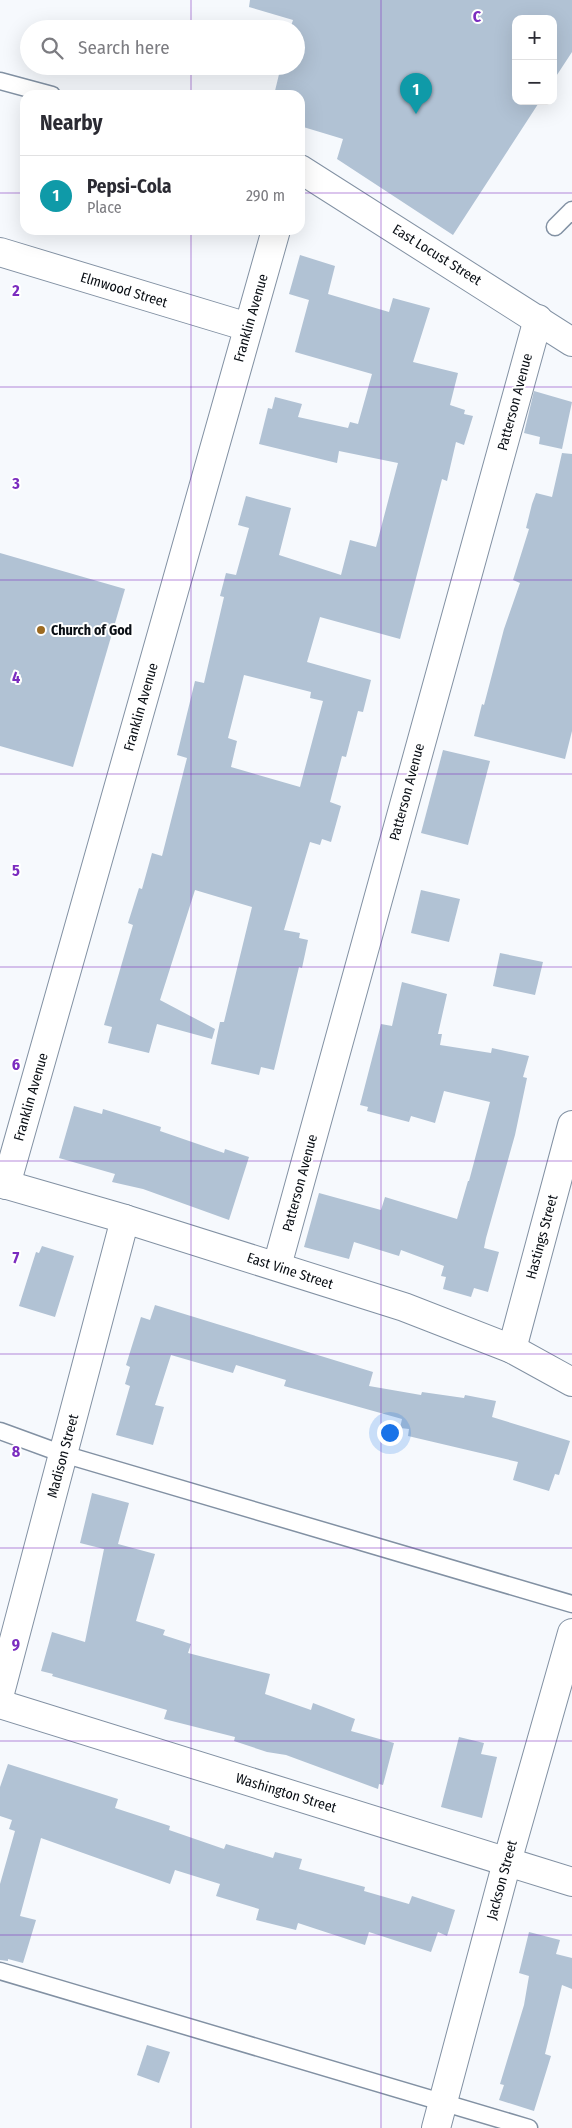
<!DOCTYPE html>
<html lang="en">
<head>
<meta charset="utf-8">
<style>
	:root { --surface:#fff; --page:#f7f7f7; --text:#2b2b33; --muted:#7c7c81; --line:#e1e1e2; --accent:#9d6a20 }
	body { margin:0; font-family:"Fira Sans Condensed",sans-serif; background:var(--page); color:var(--text) }
	.controls { position:absolute; right:15px; top:15px; display:grid; overflow:hidden; border-radius:10px; box-shadow:0 5px 20px #0002 }
	.controls button { width:45px; height:45px; display:grid; place-items:center; padding:0; border:0; border-bottom:1px solid var(--line); background:var(--surface); color:var(--text); font:25px sans-serif }
	.you { position:absolute; left:389px; top:1432px; width:18px; height:18px; margin:-12px; border:4px solid #fff; border-radius:50%; background:#1a73e8; box-shadow:0 0 0 8px #1a73e833 }
	.badge { display:grid; place-items:center; width:32px; height:32px; border-radius:50%; background:var(--accent); color:#fff; font-size:16px; font-weight:700 }
	.pin { position:absolute; translate:-50% -41px; filter:drop-shadow(0 1px 2px #0008) }
	.pin::after { content:''; position:absolute; top:26px; width:18px; height:15px; background:inherit; clip-path:polygon(0 0,100% 0,50% 100%) }
	.list { margin:0; padding:0; list-style:none }
	h2 { display:flex; justify-content:space-between; align-items:center; height:65px; margin:0; padding:0 20px; font-size:21px }
	h2 small { font-size:16px; font-weight:400; color:var(--muted) }
	.list li { display:grid; grid-template-columns:32px 1fr auto; gap:15px; align-items:center; box-sizing:border-box; height:80px; padding:0 20px; border-top:1px solid var(--line) }
	.list b { display:block; font-size:19px; white-space:nowrap }
	.list p { margin:0; font-size:16px; white-space:nowrap; color:var(--muted) }
	.list em { font-size:16px; font-style:normal; color:var(--muted) }
	.icon { flex:none; width:28px; height:28px; fill:none; stroke:currentColor; stroke-width:2; stroke-linecap:round; stroke-linejoin:round }
	.map { position:relative; flex:none; width:572px; height:2128px; overflow:hidden }
	.search { position:absolute; background:var(--surface); box-shadow:0 5px 20px #0002; left:20px; top:20px; width:285px; height:55px; display:flex; align-items:center; gap:12px; box-sizing:border-box; padding:0 18px; border-radius:28px; color:var(--muted); font-size:19px }
	.panel { position:absolute; background:var(--surface); box-shadow:0 5px 20px #0002; left:20px; top:90px; width:285px; height:145px; border-radius:15px }
	.map>svg:first-child { display:block }
	.building { fill:#b1c2d4; fill-rule:evenodd }
	.lines { fill:none; stroke-linecap:round; stroke-linejoin:round }
	.service-casing { stroke:#8291a3; stroke-width:19 }
	.minor-casing { stroke:#8291a3; stroke-width:30 }
	.tertiary-casing { stroke:#8291a3; stroke-width:30 }
	.service { stroke:#fff; stroke-width:16 }
	.minor { stroke:#fff; stroke-width:28 }
	.tertiary { stroke:#fff; stroke-width:28 }
	.grid { fill:none; stroke:#7b2cbf; stroke-width:1; stroke-opacity:0.55 }
	.poi-dot { fill:#9d6a20; stroke:#fff; stroke-width:2 }
	.labels { text-anchor:middle; dominant-baseline:central; stroke-width:4; stroke-linejoin:round; paint-order:stroke }
	.street-label { font-size:14px; fill:#0a0f15; stroke:#fff }
	.poi-label { font-size:14px; font-weight:bold; fill:#0a0f15; stroke:#fff; text-anchor:start }
	.grid-label { font-size:16px; text-anchor:middle; font-weight:bold; fill:#7b2cbf; stroke:#fff; stroke-width:4; stroke-linejoin:round; paint-order:stroke }
</style>
</head>
<body>
<div class="map">
<svg width="572" height="2128" viewBox="0 0 572 2128">
	<rect width="100%" height="100%" fill="#f6f9fd"/>
	<!-- building -->
	<g class="building">
		<path d="M250,0H572V52L553,81V19H516V101H540L453,235L337,159L343,139L300,126V95H274L281,66H296V29H290L293,20L249,7Z"/>
		<path d="M300,255L335,266L328,294L389,312L393,298L430,308L413,362L458,373L450,405L465,410L464,414L473,416L464,445L456,442L447,481L442,479L400,639L320,617L307,662L371,680L363,712L358,711L346,757L342,756L330,802L341,806L331,842L322,839L320,845L310,842L284,930L300,933L299,938L308,940L302,968L299,967L274,1070L261,1067L259,1075L211,1064L220,1022H224L252,907L195,890L160,1000L215,1029L212,1039L157,1024L149,1053L108,1043L112,1027L104,1025L133,925L128,923L139,888L142,889L152,853L162,856L187,758L177,755L195,681L204,683L224,597L220,596L226,573L236,575L249,528L238,525L246,496L291,508L279,555L341,575L350,540L376,547L398,463L339,451L337,463L259,444L268,408L272,409L275,397L302,404L298,417L348,428L350,422L358,424L372,374L295,352L309,300L289,294ZM244,675L311,692L310,698L323,701L300,787L231,767L237,741L228,738Z"/>
		<path d="M534,391L572,402L562,449L539,444L540,437L524,433Z"/>
		<path d="M562,453L572,454V731L565,759L474,736L482,704L484,705L504,629L520,583L513,580L529,529L526,528L532,504L536,493L552,497Z"/>
		<path d="M0,553L125,589L73,767L0,746Z"/>
		<path d="M443,750L490,761L468,845L421,833Z"/>
		<path d="M421,890L460,899L449,942L411,933Z"/>
		<path d="M500,953L543,962L535,995L493,986Z"/>
		<path d="M402,982L447,994L438,1034H442L440,1045L491,1053L492,1048L529,1056L523,1077L527,1078L515,1135L486,1238L484,1248L499,1252L488,1292L474,1288L471,1297L443,1289L446,1277L441,1276L444,1266L401,1250L399,1256L354,1242L349,1259L304,1247L319,1193L381,1210L385,1197L457,1219L468,1181H469L490,1102L444,1091L435,1123L411,1116L409,1122L367,1111L368,1107L360,1105L381,1024L392,1026Z"/>
		<path d="M74,1106L102,1114L103,1109L161,1127L160,1131L224,1153L225,1149L249,1157L229,1220L143,1189L112,1182L115,1174L59,1158Z"/>
		<path d="M42,1246L74,1256L55,1317L19,1306L36,1252L39,1253Z"/>
		<path d="M155,1305L373,1372L369,1386L421,1395L422,1392L464,1398L465,1395L496,1401L492,1417L570,1441L559,1475L555,1474L549,1491L513,1480L518,1462L408,1436L409,1429L400,1428L402,1419L284,1386L286,1380L236,1365L233,1373L171,1355L155,1405L164,1407L153,1445L116,1435L130,1386L125,1384L130,1367L126,1365L141,1317L150,1320Z"/>
		<path d="M92,1493L129,1503L118,1544L155,1554L136,1621L165,1630L163,1635L191,1644L188,1653L270,1674L265,1694L311,1710L313,1703L355,1719L351,1731L394,1743L383,1785L379,1784L378,1789L286,1755L267,1752L234,1741L235,1737L164,1719L167,1710L52,1676L53,1674L41,1671L52,1632L85,1642L104,1549L80,1543Z"/>
		<path d="M459,1737L484,1743L481,1754L497,1757L482,1818L441,1807Z"/>
		<path d="M8,1764L118,1799L115,1808L170,1826L169,1830L224,1849L226,1844L273,1858L275,1852L302,1859L299,1869L365,1887L364,1891L409,1904L412,1896L455,1910L447,1936L438,1932L431,1952L369,1932L365,1945L298,1923L296,1930L256,1920L259,1909L216,1896L220,1884L175,1870L170,1884L41,1838L20,1916L36,1920L23,1963L8,1959V1961L0,1960V1884L15,1831L9,1829L12,1820L0,1816V1787Z"/>
		<path d="M529,1932L560,1940L556,1954L572,1958V1989L562,1985L545,2054L551,2056L534,2111L499,2100L504,2085L500,2084L524,2005L529,1976L519,1973Z"/>
		<path d="M147,2045L170,2052L159,2083L137,2075Z"/>
	</g>
	<g class="lines">
		<defs>
			<g id="service">
				<path d="M0,81L52,95"/>
				<path d="M555,227L572,210"/>
				<path d="M0,1431L63,1454L572,1604"/>
				<path d="M0,1971L529,2128"/>
			</g>
			<g id="minor">
				<path d="M300,169L572,342"/>
				<path d="M0,252L248,327"/>
				<path d="M6,1185L276,230"/>
				<path d="M277,1266L538,319"/>
				<path d="M512,1349L572,1125"/>
				<path d="M0,1693L125,1219"/>
				<path d="M0,1704L572,1882"/>
				<path d="M436,2128L507,1862L572,1633"/>
			</g>
			<path id="tertiary" d="M0,1183L125,1219L404,1307L512,1349L572,1382"/>
		</defs>
		<!-- service casing -->
		<use href="#service" class="service-casing"/>
		<!-- minor casing -->
		<use href="#minor" class="minor-casing"/>
		<!-- tertiary casing -->
		<use href="#tertiary" class="tertiary-casing"/>
		<!-- service -->
		<use href="#service" class="service"/>
		<!-- minor -->
		<use href="#minor" class="minor"/>
		<!-- tertiary -->
		<use href="#tertiary" class="tertiary"/>
	</g>
	<!-- grid -->
	<path class="grid" d="M191,0V29M381,0V2128M191,66V95M0,193H25M300,193H572M191,230V2128M0,387H572M0,580H572M0,774H572M0,967H572M0,1161H572M0,1354H572M0,1548H572M0,1741H572M0,1935H572"/>
	<!-- markers -->
	<circle class="poi-dot" cx="41" cy="630" r="5"/>
	<g class="labels">
		<!-- street labels -->
		<g class="street-label">
			<text transform="translate(437 255) rotate(32)">East Locust Street</text>
			<text transform="translate(124 290) rotate(17)">Elmwood Street</text>
			<text transform="translate(251 318) rotate(-74)">Franklin Avenue</text>
			<text transform="translate(515 402) rotate(-75)">Patterson Avenue</text>
			<text transform="translate(141 707) rotate(-74)">Franklin Avenue</text>
			<text transform="translate(407 792) rotate(-75)">Patterson Avenue</text>
			<text transform="translate(31 1097) rotate(-74)">Franklin Avenue</text>
			<text transform="translate(300 1183) rotate(-75)">Patterson Avenue</text>
			<text transform="translate(542 1237) rotate(-75)">Hastings Street</text>
			<text transform="translate(290 1271) rotate(18)">East Vine Street</text>
			<text transform="translate(63 1456) rotate(-75)">Madison Street</text>
			<text transform="translate(286 1793) rotate(17)">Washington Street</text>
			<text transform="translate(502 1880) rotate(-75)">Jackson Street</text>
		</g>
		<!-- poi labels -->
		<g class="poi-label">
			<text x="51" y="630">Church of God</text>
		</g>
	</g>
	<g class="grid-label">
		<text x="477" y="22">C</text>
		<text x="16" y="296">2</text>
		<text x="16" y="489">3</text>
		<text x="16" y="683">4</text>
		<text x="16" y="876">5</text>
		<text x="16" y="1070">6</text>
		<text x="16" y="1263">7</text>
		<text x="16" y="1457">8</text>
		<text x="16" y="1650">9</text>
	</g>
</svg>
<div class="controls">
<button>+</button>
<button>−</button>
</div>
<div class="you"></div>
<div class="pin badge" style="left:416px;top:114px;background:#0f9aa8">1</div>
<div class="search"><svg class="icon" aria-label="search" viewBox="0 0 24 24"><circle cx="10" cy="10" r="6"/><path d="M15 15l6 6"/></svg>Search here</div>
<section class="panel">
<h2>Nearby<small></small></h2>
<ul class="list">
<li><span class="badge" style="background:#0f9aa8">1</span><div><b>Pepsi-Cola</b><p>Place</p></div><em>290 m</em></li>
</ul>
</section>
</div>
</body>
</html>
